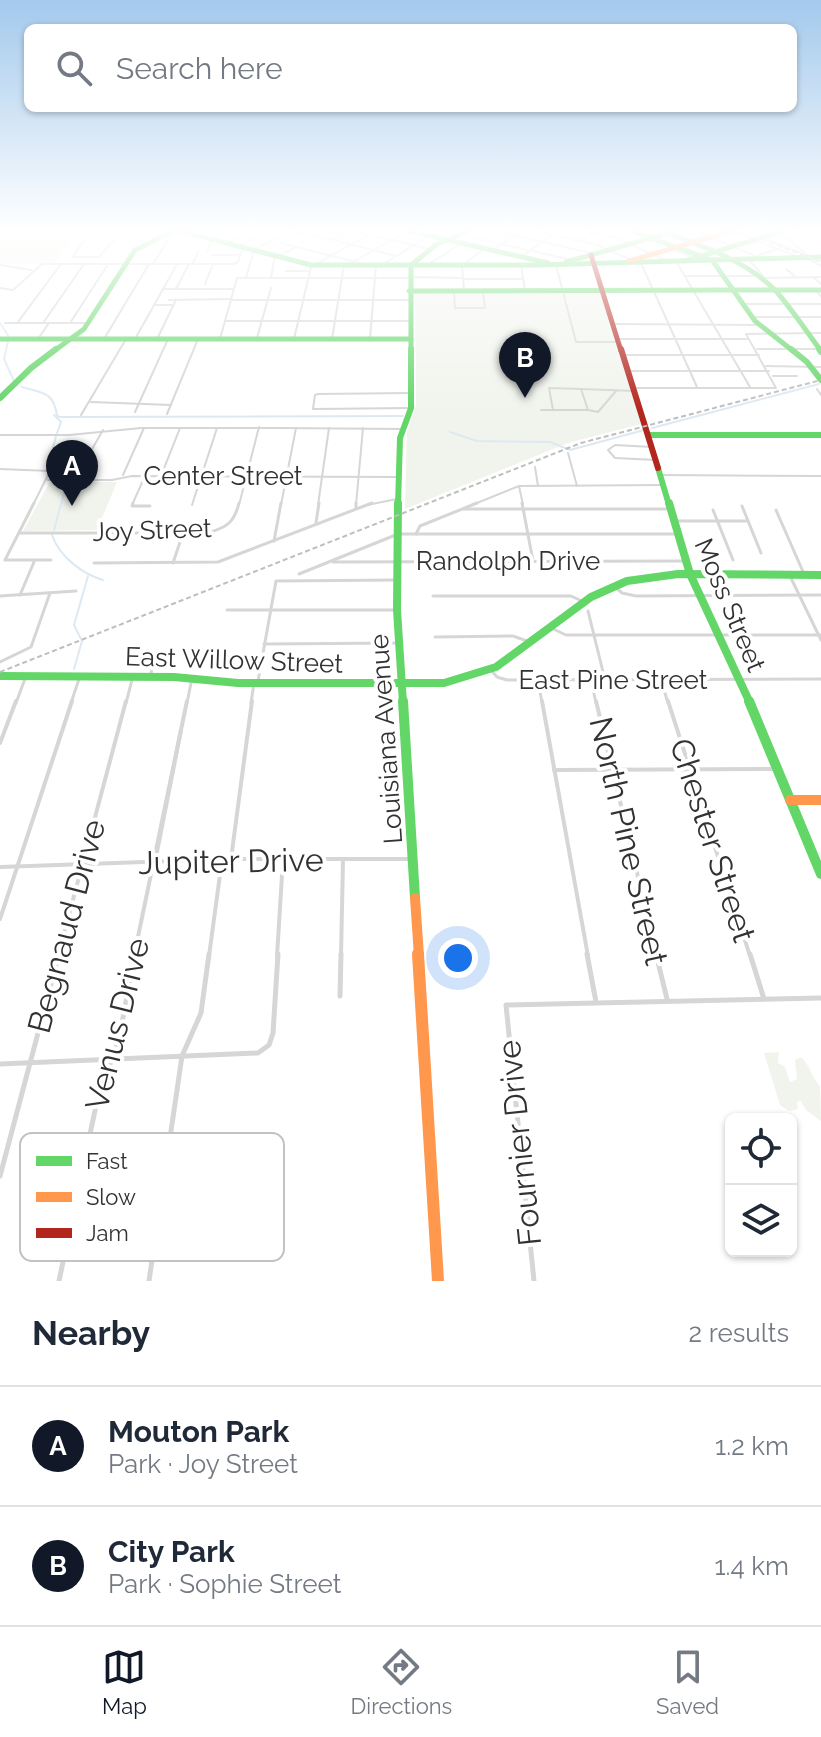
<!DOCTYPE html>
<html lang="en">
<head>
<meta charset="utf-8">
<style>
	:root { --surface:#fff; --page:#f6f6f7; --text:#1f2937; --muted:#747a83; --line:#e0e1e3; --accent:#111827 }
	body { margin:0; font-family:Raleway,sans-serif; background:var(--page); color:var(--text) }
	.controls { position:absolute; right:24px; bottom:24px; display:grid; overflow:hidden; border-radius:12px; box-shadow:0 2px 6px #0004 }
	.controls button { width:72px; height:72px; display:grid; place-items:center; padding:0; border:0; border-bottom:2px solid var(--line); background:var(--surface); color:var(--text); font:40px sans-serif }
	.you { position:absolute; left:458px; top:958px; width:28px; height:28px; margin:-20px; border:6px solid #fff; border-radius:50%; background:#1a73e8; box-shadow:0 0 0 12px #1a73e833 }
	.badge { display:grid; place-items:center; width:52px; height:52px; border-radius:50%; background:var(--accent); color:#fff; font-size:26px; font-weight:700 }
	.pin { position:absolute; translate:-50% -66px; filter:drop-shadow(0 2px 4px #0008) }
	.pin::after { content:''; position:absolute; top:42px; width:28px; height:24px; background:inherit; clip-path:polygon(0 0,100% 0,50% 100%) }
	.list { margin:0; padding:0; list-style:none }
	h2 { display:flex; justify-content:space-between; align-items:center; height:104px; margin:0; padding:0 32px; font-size:34px }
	h2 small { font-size:26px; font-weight:400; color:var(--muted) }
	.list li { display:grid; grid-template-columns:52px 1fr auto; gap:24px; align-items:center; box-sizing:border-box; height:120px; padding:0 32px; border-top:2px solid var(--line) }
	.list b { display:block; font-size:30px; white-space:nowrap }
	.list p { margin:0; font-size:26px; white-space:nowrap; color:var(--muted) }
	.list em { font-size:26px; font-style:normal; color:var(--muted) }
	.icon { flex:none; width:44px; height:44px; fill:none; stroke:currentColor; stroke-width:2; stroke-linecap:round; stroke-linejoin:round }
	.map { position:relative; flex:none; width:821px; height:1281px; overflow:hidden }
	.search { position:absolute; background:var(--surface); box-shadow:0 2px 6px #0004; left:24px; right:24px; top:24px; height:88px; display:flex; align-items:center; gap:20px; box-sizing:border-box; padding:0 28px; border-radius:12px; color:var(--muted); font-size:30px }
	.sheet { height:344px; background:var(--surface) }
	nav { display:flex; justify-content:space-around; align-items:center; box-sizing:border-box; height:112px; border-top:2px solid var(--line); background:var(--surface); font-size:22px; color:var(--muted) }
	nav a { display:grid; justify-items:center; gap:4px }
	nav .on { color:var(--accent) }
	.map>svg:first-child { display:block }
	.green { fill:#f1f4ed }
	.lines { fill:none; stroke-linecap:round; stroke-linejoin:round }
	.stream { stroke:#dde9f2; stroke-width:2 }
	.street-far3 { stroke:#d6d6d6; stroke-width:2 }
	.street-far2 { stroke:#d6d6d6; stroke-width:3 }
	.street-far1 { stroke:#d6d6d6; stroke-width:4 }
	.street { stroke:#d6d6d6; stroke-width:5 }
	.fast-far3 { stroke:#63d668; stroke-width:5 }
	.fast-far2 { stroke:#63d668; stroke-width:6 }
	.fast-far1 { stroke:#63d668; stroke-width:8 }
	.fast { stroke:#63d668; stroke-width:10 }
	.slow-far2 { stroke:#ff974d; stroke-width:5 }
	.slow-far1 { stroke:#ff974d; stroke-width:10 }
	.slow { stroke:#ff974d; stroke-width:12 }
	.jam-far1 { stroke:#b3261e; stroke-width:5 }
	.jam { stroke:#b3261e; stroke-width:6 }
	.rail { stroke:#bebebe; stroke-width:2; stroke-dasharray:5 3; stroke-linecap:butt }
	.labels { text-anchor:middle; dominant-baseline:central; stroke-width:8; stroke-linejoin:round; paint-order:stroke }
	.street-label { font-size:26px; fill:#323232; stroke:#fff }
	.near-street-label { font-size:32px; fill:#323232; stroke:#fff }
	.key { fill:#fff; stroke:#c2c2c2; stroke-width:2 }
	.key-label { font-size:22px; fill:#323232 }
</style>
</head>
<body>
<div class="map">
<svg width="821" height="1281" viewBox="0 0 821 1281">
	<rect width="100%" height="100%" fill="#fff"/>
	<!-- green -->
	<g class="green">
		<path d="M0,231H78L55,263L0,264Z"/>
		<path d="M415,292H602L641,424L568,443L405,509L407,432L416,405Z"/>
		<path d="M50,482H117L97,530L23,531Z"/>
		<path d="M779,1052L778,1063L785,1067L790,1082L797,1079L795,1060L801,1057C810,1065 811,1077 820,1086L821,1121L806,1110L801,1101L797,1102L798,1109L789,1111L780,1105L764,1053Z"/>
	</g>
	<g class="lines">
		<!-- stream -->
		<g class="stream">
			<path d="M0,323L9,337L4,359L14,381"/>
			<path d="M22,387C43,393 54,392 57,416L61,417L403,416"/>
			<path d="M54,415L61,422L57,433"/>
			<path d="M652,428L819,384"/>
			<path d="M450,432L477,441L550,442L570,450L644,430"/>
			<path d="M56,436L52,452L71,465L68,478"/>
			<path d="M54,530L67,482"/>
			<path d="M52,535C59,556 82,574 103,580"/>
			<path d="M74,669L82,641L74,625L88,576"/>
		</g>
		<!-- street-far3 -->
		<g class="street-far3">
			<path d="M330,231L343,234"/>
			<path d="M353,231L430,249"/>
			<path d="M493,231L596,254"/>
			<path d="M537,231L598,245L631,260"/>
			<path d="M585,231L617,238L671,263"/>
			<path d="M695,231L768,261"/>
			<path d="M732,231L806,260"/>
			<path d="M746,231L821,261"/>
			<path d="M791,231H796"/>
			<path d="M814,231L821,236"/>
			<path d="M780,233L805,253"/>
			<path d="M196,235L205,231"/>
			<path d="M471,237L572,260"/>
			<path d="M211,239L229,231"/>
			<path d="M334,240L396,256"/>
			<path d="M582,240L595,231"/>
			<path d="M145,243L140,241L148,231"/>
			<path d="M226,243L249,233"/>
			<path d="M281,243L368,265"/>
			<path d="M238,246L269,231"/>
			<path d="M493,250L521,231"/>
			<path d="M677,251L704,262"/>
			<path d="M207,252L212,239"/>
			<path d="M212,255H240"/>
			<path d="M759,255L778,249"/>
			<path d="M279,256L296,247"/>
			<path d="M522,256L558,231"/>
			<path d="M73,257H99L122,231"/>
			<path d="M73,257L90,231"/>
			<path d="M809,259L821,266"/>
			<path d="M750,261L763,276"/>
			<path d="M193,263L198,252"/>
			<path d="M641,263L697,387"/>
			<path d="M677,263L750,387"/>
			<path d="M153,264L170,237L163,235"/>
			<path d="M383,264L431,235"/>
			<path d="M429,264L462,243"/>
			<path d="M0,265L31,270"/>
			<path d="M348,265L407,231"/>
			<path d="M521,265L525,291"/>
			<path d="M556,265L576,342H620"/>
			<path d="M786,269L796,277"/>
			<path d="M286,271H310"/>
			<path d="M686,276H758"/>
			<path d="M410,277L462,278"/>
			<path d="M813,277L821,284"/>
			<path d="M246,278L254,250L291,231L330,240L350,231"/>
			<path d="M271,278L275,255"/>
			<path d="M761,278L821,277"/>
			<path d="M463,279H523"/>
			<path d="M205,284L213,264"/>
			<path d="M0,288L13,290L42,264H233L238,262L243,247"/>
			<path d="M163,289H233"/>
			<path d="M176,289L189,264"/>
			<path d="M816,290L821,297"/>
			<path d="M454,291L455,308H485L483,291"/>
			<path d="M464,291L462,265L486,248"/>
			<path d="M169,300L231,299"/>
			<path d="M231,300H409"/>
			<path d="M745,304H821"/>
			<path d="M154,305H173"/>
			<path d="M753,317H821"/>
			<path d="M225,321H409"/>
			<path d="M18,322L61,264"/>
			<path d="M5,323H89"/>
			<path d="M43,323L84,264"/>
			<path d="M70,323L107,266"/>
			<path d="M615,324L758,325"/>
			<path d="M257,338L271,288"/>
			<path d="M38,339L49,323"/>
			<path d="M104,339L149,264"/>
			<path d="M135,339L176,266"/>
			<path d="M157,339L176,300"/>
			<path d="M220,339L237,278H409"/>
			<path d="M294,339L311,267L375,231"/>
			<path d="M332,339L344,265"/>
			<path d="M370,339L376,265"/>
			<path d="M620,339H748"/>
			<path d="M757,349H817"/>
			<path d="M626,355H759"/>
			<path d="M766,366L821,367"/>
			<path d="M629,371H769"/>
			<path d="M773,376H797"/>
			<path d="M549,388L581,389L588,410H553Z"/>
			<path d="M635,388H776L746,334L821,333"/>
			<path d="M581,389L635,391"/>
			<path d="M817,389L821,395"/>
			<path d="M411,393L318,394L315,395L313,409L411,408"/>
			<path d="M91,402L171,405"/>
			<path d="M541,410H553"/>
			<path d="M588,410L598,412L616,391"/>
			<path d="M135,412L168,339"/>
			<path d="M167,414L198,339"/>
			<path d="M81,415L126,339"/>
			<path d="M278,428L402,429"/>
			<path d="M0,435H69L141,428H279"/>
			<path d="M652,447L615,445L608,450L615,458L656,460"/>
			<path d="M568,453L577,486"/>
			<path d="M535,467L538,486"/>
			<path d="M0,469L50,471L33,505"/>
			<path d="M123,475L144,428"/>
			<path d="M661,475L821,476"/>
			<path d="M161,476L180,428"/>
			<path d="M75,479L103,430"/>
			<path d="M48,480H112L132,476L398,477"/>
			<path d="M519,486L523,505"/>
			<path d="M132,505L145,476"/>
			<path d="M192,505L217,428"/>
			<path d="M239,505L259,427"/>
			<path d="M281,505L296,428"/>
			<path d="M318,505L329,428"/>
			<path d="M356,505L363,428"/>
			<path d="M367,505L397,499"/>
			<path d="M472,505L519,486L664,485"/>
		</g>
		<!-- street-far2 -->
		<g class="street-far2">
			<path d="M34,503L5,560H51"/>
			<path d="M133,503L132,506H150"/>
			<path d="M522,503L533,561"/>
			<path d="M742,506L761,553"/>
			<path d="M356,508V503"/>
			<path d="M463,509H671"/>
			<path d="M713,510L733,560"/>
			<path d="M776,510L804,574"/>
			<path d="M675,521H748"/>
			<path d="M316,523L319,503"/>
			<path d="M19,533H208C227,527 234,523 239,503"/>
			<path d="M416,534L420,526L477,503"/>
			<path d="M274,541L281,503"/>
			<path d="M333,562L685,561"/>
			<path d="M94,563L218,562L372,503"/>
			<path d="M173,563L183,533"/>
			<path d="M299,574L398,534H678"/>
			<path d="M789,574L821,640"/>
			<path d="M614,586L622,593L636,596L821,595"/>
			<path d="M20,595L34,562"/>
			<path d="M0,596L76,591"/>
			<path d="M433,596H571L584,602"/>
			<path d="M227,610H397"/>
			<path d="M588,611L605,680"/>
			<path d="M551,628L566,635H821"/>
			<path d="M435,637L513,636L527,641"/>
			<path d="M264,644L399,643"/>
			<path d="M0,662L31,647L50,593"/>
			<path d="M491,670L497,677L507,680L821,679"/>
			<path d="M150,676L155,660H162L160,667"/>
			<path d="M538,680L542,703"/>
			<path d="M591,680L596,703"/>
			<path d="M661,680L668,703"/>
			<path d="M258,681L276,581L397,580"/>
			<path d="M16,703L26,676"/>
			<path d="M71,703L80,676"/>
			<path d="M126,703L133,676"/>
			<path d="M187,703L192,678"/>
			<path d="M251,703L254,683"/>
		</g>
		<!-- street-far1 -->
		<g class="street-far1">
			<path d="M542,701L588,956"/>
			<path d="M596,701L657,956"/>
			<path d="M668,701L750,956"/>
			<path d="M0,743L16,701"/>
			<path d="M554,770L777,769"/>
			<path d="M231,859L252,701"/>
			<path d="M155,862L181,730"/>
			<path d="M0,867L231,859H410"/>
			<path d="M0,919L72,701"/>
			<path d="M58,956L126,701"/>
			<path d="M134,956L187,701"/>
			<path d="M209,956L222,860"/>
			<path d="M277,956L283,859"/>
			<path d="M341,956L343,859"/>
		</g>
		<!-- street -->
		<g class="street">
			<path d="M587,954L596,1002"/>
			<path d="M656,954L667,999"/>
			<path d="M750,954L764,999"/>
			<path d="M340,996L341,954"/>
			<path d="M0,1064L258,1053L269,1045L273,1033L278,954"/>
			<path d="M0,1176L59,954"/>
			<path d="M59,1281L97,1101L119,1039L135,954"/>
			<path d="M149,1281L182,1056L201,1013L209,954"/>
			<path d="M534,1281L506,1005L821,998"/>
		</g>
		<!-- fast-far3 -->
		<g class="fast-far3">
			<path d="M180,231L311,265H539L821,257"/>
			<path d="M409,231L548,263"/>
			<path d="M632,231L712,260L755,321L793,351"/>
			<path d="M663,231C702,246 745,260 775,290C792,309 806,331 821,351"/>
			<path d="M685,261L783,231"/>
			<path d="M566,262L676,231"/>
			<path d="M733,290H821"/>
			<path d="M409,291L733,290"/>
			<path d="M0,339H411"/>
			<path d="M54,351L84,329L135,250L173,231"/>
			<path d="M411,351V265L437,244L468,231"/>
		</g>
		<!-- fast-far2 -->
		<g class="fast-far2">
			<path d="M791,349L807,362L821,380"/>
			<path d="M819,349L821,352"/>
			<path d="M0,398L31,368L56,349"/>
			<path d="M648,435H821"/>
			<path d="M658,468L669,505"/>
			<path d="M398,505L400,438L411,408V349"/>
		</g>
		<!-- fast-far1 -->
		<g class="fast-far1">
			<path d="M398,503L397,610L403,703"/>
			<path d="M669,503L690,574L750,703"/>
			<path d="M0,676L174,677L238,683H444L496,667L591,597L627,581L678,574L821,575"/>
		</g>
		<!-- fast -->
		<g class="fast">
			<path d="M403,701L415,898"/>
			<path d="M749,701L821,874"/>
		</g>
		<!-- slow-far2 -->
		<path class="slow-far2" d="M629,261L732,231"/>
		<!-- slow-far1 -->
		<g class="slow-far1">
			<path d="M790,800H821"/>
			<path d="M415,898L419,956"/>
		</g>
		<!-- slow -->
		<path class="slow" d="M418,954L438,1281"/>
		<!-- jam-far1 -->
		<path class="jam-far1" d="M591,255L621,351"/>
		<!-- jam -->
		<path class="jam" d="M621,349L658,468"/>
		<!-- rail -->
		<g class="rail">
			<path d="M740,231L821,262"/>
			<path d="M0,672L581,443L821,380"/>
		</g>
	</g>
	<!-- sky -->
	<linearGradient id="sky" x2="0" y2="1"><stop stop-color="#a3c9ec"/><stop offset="0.56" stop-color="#fff"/><stop offset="1" stop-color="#fff" stop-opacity="0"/></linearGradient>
	<rect width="821" height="410" fill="url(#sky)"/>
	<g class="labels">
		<!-- street labels -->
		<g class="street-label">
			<text x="223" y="476">Center Street</text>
			<text transform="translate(152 530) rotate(-2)">Joy Street</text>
			<text x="508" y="561">Randolph Drive</text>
			<text transform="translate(730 605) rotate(67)">Moss Street</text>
			<text transform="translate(234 660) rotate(2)">East Willow Street</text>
			<text x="613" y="680">East Pine Street</text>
			<text transform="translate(386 739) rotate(-94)">Louisiana Avenue</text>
		</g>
		<!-- near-street labels -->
		<g class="near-street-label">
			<text transform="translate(713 840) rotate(72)">Chester Street</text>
			<text transform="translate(629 841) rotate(77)">North Pine Street</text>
			<text transform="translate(231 861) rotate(-1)">Jupiter Drive</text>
			<text transform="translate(66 926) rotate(-75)">Begnaud Drive</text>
			<text transform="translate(117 1024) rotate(-76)">Venus Drive</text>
			<text transform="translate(519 1143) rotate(-96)">Fournier Drive</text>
		</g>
	</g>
	<!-- legend -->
	<rect x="20" y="1133" width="264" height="128" rx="12" class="key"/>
	<rect x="36" y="1156" width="36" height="10" fill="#63d668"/>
	<rect x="36" y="1192" width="36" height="10" fill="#ff974d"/>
	<rect x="36" y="1228" width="36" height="10" fill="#b3261e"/>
	<g class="key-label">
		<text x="86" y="1169">Fast</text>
		<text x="86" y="1205">Slow</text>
		<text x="86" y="1241">Jam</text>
	</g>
</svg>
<div class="controls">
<button><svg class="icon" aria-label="locate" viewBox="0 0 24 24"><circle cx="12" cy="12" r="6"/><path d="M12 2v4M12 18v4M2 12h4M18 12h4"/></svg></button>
<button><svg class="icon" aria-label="layers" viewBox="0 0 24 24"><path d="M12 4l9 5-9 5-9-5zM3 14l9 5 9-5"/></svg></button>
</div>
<div class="you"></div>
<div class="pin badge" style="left:72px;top:506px">A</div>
<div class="pin badge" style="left:525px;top:398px">B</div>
<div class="search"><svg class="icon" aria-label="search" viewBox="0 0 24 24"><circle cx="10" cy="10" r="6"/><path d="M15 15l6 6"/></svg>Search here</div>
</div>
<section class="sheet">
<h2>Nearby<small>2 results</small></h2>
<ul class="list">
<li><span class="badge">A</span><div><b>Mouton Park</b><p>Park · Joy Street</p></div><em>1.2 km</em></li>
<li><span class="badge">B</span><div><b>City Park</b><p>Park · Sophie Street</p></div><em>1.4 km</em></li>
</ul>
</section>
<nav>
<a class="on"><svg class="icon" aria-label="map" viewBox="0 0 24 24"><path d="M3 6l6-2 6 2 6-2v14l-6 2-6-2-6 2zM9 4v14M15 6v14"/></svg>Map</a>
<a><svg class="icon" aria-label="directions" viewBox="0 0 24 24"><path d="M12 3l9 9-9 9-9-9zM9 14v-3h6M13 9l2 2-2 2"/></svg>Directions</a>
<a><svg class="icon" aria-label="saved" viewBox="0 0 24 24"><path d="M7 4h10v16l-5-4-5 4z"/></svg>Saved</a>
</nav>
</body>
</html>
